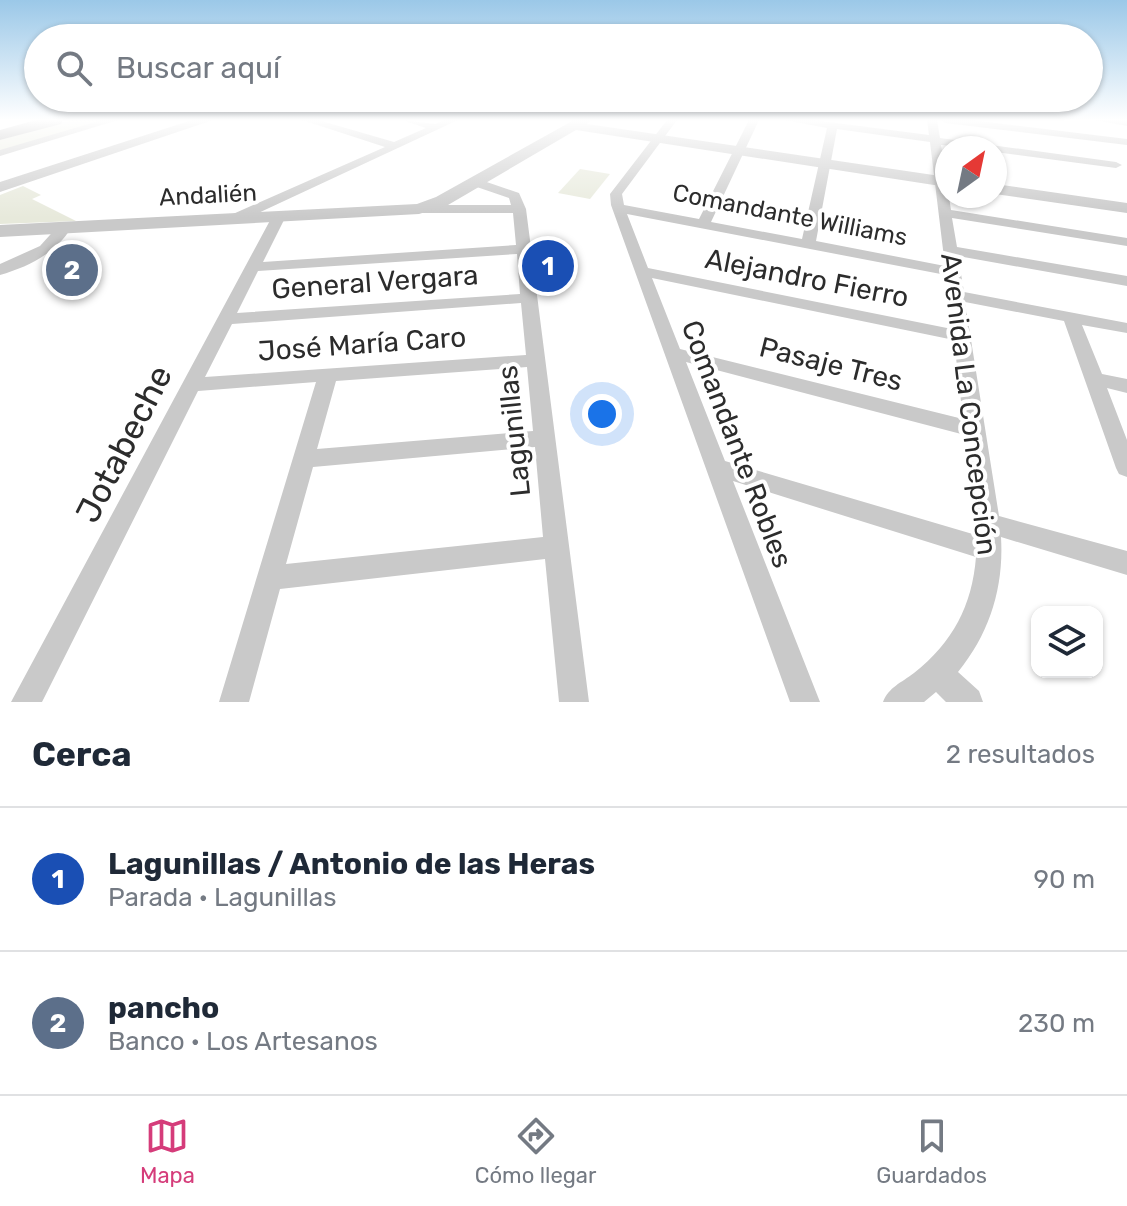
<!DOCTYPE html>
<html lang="es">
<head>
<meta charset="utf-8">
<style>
	:root { --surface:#fff; --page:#f6f6f7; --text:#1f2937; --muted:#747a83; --line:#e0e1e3; --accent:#d53c7a }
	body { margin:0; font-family:Rubik,sans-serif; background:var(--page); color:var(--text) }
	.controls { position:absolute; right:24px; bottom:24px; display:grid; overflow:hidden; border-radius:16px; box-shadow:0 2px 6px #0004 }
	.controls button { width:72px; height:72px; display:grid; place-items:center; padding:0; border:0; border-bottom:2px solid var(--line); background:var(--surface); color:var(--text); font:40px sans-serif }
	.compass { position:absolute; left:935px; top:136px; width:72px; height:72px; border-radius:50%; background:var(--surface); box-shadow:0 2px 6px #0004; rotate:33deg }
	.you { position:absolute; left:602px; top:414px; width:28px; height:28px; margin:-20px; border:6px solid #fff; border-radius:50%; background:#1a73e8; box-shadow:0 0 0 12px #1a73e833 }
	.badge { display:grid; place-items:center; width:52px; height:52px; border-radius:50%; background:var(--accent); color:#fff; font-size:26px; font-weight:700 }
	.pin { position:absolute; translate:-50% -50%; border:4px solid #fff; box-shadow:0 2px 8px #0006 }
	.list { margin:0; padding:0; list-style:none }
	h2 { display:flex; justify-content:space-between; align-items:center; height:104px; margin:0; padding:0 32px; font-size:34px }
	h2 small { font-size:26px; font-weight:400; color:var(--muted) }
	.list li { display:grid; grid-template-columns:52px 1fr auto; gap:24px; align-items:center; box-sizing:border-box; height:144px; padding:0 32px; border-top:2px solid var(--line) }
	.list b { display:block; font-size:30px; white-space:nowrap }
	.list p { margin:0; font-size:26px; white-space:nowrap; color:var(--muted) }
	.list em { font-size:26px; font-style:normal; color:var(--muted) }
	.icon { flex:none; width:44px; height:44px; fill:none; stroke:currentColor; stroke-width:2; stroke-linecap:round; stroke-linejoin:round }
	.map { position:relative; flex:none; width:1127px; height:702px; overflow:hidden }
	.search { position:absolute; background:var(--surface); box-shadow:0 2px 6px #0004; left:24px; right:24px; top:24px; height:88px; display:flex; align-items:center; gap:20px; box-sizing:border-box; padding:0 28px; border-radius:44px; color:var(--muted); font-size:30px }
	.sheet { height:392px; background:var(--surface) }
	nav { display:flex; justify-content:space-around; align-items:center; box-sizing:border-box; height:112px; border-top:2px solid var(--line); background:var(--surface); font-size:22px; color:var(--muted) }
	nav a { display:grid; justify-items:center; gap:4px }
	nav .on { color:var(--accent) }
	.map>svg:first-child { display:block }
	.green { fill:#e7e9db }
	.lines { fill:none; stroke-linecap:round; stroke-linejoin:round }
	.minor { fill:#c9c9c9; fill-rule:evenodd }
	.tertiary { fill:#c9c9c9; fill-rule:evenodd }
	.primary { fill:#a4a4a4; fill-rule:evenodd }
	.labels { text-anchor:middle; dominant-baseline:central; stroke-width:8; stroke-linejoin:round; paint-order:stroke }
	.far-street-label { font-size:24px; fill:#2c2c2c; stroke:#fff }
	.street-label { font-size:28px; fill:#2c2c2c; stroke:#fff }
	.near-street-label { font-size:34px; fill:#2c2c2c; stroke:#fff }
</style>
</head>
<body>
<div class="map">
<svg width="1127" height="702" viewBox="0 0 1127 702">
	<rect width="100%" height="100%" fill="#fff"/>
	<!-- green -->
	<g class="green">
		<path d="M71,120H105L0,151V140Z"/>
		<path d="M580,169L610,174L590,199L558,193Z"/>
		<path d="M23,186L41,195L32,199L76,221L0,224V195Z"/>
	</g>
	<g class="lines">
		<!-- minor -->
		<g class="minor">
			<path d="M102,120H118L0,156V150Z"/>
			<path d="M302,120H318L394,142L426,128L402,120L435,124L445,120H458L243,220H233V214L385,147Z"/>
			<path d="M667,120H677L622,194L624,205L699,219L749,120H759L711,222L802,239L827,128L785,120H813L929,135L927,120H937L940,138L1116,162L1122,165L1116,168L995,152V148L941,145L951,210L1127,238V246L952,218L957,247L1127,276V286L958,256L964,292L1127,323V333L1082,325L1102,374L1127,379V393L1107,388L1127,440V477L1119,474L1116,468L1064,321L965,302L999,516L1127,551V575L1001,537C1004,587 990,633 958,672L979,691L983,702H946L936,692L924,702H883C889,687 901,683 914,673C953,642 972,606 976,557L733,481L820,702H790L611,205L610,194ZM837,129L930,142L945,266L816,241ZM627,214L946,275L952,329L648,268ZM652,278L954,340L963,419L680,349ZM686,362L965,435L976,535L725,461Z"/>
			<path d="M940,120H970L1127,139V145L945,123Z"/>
			<path d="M1095,120H1127V126Z"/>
			<path d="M475,178L519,193L526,209L589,702H559L545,559L280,589L249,702H219L316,382L198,391L42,702H11L274,213H284L286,216L263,262L516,245L513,213H419L412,209L419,205H511L509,198L471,185L469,182ZM517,254L520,294L237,313L258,271ZM521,303L526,355L205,377L232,324ZM527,367L533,431L317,449L336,381ZM535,447L543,537L286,564L313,467Z"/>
			<path d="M64,224L71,228C56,253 28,267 0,275V264L40,246L59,225Z"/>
		</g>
		<!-- tertiary -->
		<g class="tertiary">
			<path d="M192,120H213L0,192V182Z"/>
			<path d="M574,120H591L587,124L947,177V187L576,130L448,205L419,214L0,237V225L417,204L436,197Z"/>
			<path d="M995,184L1127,203V213L995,194Z"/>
		</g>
		<!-- primary -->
		<path class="primary" d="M36,120H63L61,124L0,140V130Z"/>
	</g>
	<!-- sky -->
	<linearGradient id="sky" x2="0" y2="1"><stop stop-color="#9bc8e8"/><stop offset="0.55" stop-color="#fff"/><stop offset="1" stop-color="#fff" stop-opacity="0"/></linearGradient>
	<rect width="1127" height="218" fill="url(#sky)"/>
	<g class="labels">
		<!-- far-street labels -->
		<g class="far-street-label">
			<text transform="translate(208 195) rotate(-3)">Andalién</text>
			<text transform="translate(790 215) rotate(11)">Comandante Williams</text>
		</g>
		<!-- street labels -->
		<g class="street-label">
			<text transform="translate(807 278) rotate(11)">Alejandro Fierro</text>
			<text transform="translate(375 282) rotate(-4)">General Vergara</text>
			<text transform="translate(362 344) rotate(-4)">José María Caro</text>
			<text transform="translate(831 364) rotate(14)">Pasaje Tres</text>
			<text transform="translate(969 404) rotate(83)">Avenida La Concepción</text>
			<text transform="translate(514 431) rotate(-96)">Lagunillas</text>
			<text transform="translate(737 444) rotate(69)">Comandante Robles</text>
		</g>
		<!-- near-street labels -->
		<g class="near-street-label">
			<text transform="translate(124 444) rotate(-63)">Jotabeche</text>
		</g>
	</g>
</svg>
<div class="controls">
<button><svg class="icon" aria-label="layers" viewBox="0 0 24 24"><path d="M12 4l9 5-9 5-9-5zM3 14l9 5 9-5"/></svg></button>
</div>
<svg class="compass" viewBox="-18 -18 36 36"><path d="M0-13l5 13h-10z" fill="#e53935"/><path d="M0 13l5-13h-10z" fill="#747a83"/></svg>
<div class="you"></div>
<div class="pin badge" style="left:548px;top:266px;background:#1a4fb4">1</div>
<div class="pin badge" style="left:72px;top:270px;background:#5c6f8a">2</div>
<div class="search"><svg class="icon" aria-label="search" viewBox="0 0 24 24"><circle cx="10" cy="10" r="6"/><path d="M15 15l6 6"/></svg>Buscar aquí</div>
</div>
<section class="sheet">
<h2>Cerca<small>2 resultados</small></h2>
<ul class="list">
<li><span class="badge" style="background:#1a4fb4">1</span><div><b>Lagunillas / Antonio de las Heras</b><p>Parada · Lagunillas</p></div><em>90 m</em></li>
<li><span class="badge" style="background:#5c6f8a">2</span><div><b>pancho</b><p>Banco · Los Artesanos</p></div><em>230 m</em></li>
</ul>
</section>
<nav>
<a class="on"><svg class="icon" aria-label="map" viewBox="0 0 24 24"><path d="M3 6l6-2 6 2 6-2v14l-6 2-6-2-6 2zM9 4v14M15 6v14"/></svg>Mapa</a>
<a><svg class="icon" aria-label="directions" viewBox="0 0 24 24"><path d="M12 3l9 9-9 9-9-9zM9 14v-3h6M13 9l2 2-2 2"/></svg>Cómo llegar</a>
<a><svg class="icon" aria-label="saved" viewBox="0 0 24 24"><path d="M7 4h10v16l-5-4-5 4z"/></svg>Guardados</a>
</nav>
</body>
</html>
